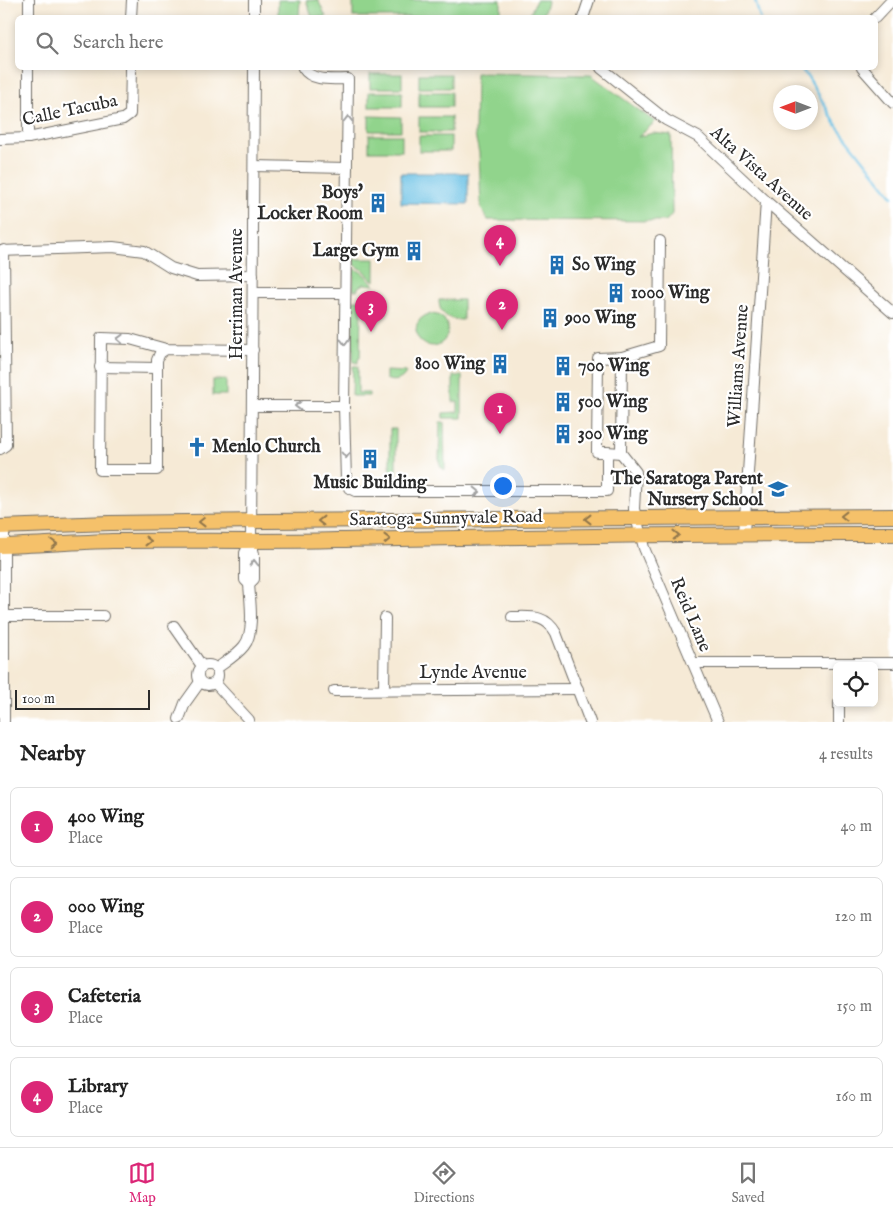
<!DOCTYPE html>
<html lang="en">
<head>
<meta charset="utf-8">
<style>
	:root { --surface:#fff; --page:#f6f6f6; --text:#222; --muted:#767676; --line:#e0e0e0; --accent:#db2777 }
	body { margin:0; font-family:"IM FELL English",serif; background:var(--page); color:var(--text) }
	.controls { position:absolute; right:15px; bottom:15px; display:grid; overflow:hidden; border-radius:8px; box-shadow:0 2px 8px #0003 }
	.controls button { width:45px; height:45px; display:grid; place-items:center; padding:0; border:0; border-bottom:1px solid var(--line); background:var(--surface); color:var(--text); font:25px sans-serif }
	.compass { position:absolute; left:773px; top:85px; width:45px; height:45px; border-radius:50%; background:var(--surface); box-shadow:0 2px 8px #0003; rotate:270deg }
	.scale { position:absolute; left:15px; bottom:12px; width:135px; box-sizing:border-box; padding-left:5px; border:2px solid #2b2b2b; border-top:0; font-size:14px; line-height:18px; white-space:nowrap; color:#2b2b2b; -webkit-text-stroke:4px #fff; paint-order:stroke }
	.you { position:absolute; left:502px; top:485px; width:18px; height:18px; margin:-12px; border:4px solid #fff; border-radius:50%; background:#1a73e8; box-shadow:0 0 0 8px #1a73e833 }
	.badge { display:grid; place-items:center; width:32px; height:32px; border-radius:50%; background:var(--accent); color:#fff; font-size:16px; font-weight:700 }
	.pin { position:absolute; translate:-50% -41px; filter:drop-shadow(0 1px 2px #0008) }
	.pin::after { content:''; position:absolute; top:26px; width:18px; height:15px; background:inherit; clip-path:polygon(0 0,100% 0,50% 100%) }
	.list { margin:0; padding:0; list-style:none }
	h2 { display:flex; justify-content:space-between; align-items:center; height:65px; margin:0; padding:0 20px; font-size:21px }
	h2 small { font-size:16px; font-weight:400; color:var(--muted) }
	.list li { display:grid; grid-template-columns:32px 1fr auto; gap:15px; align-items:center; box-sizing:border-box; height:80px; margin:0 10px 10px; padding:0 10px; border:1px solid var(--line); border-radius:8px }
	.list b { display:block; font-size:19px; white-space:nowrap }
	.list p { margin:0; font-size:16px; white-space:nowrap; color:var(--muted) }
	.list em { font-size:16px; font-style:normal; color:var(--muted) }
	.icon { flex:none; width:28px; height:28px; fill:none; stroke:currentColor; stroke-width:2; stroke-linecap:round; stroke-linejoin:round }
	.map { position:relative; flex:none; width:893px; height:722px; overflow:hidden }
	.search { position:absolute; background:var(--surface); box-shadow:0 2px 8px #0003; left:15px; right:15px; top:15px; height:55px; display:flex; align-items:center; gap:12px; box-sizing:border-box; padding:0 18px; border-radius:8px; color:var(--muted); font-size:19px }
	.sheet { height:425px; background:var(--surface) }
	nav { display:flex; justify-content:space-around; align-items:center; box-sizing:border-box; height:70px; border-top:1px solid var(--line); background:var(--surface); font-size:14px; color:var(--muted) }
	nav a { display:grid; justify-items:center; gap:2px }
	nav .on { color:var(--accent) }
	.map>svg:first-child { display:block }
	.green { fill:#91d48c; stroke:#5e805c }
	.water { fill:#67c0e4; stroke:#497688 }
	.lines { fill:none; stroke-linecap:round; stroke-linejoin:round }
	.stream { stroke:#67c0e4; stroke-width:2.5 }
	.minor-casing { stroke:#726e67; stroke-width:12 }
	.major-casing { stroke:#726e67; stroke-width:16 }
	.minor { stroke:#fff; stroke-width:10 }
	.major { stroke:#f5c16b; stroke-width:14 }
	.oneway { stroke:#a0a0a0 }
	.oneway2 { stroke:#90764b }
	.labels { text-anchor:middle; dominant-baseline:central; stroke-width:4.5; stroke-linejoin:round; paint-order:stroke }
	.street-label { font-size:18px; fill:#2b2b2b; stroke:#fff }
	.poi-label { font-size:18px; font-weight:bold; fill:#2b2b2b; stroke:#fff; text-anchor:start }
</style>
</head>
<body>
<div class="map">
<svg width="893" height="722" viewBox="0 0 893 722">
	<rect width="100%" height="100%" fill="#fff"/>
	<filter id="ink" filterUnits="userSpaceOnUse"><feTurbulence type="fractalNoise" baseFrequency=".02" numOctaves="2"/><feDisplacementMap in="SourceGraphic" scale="10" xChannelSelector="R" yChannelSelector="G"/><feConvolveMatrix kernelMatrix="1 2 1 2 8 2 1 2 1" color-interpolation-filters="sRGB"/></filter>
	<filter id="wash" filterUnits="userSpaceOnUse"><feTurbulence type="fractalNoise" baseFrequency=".0096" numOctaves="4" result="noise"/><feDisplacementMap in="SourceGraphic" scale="20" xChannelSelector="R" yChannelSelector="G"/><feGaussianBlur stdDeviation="1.12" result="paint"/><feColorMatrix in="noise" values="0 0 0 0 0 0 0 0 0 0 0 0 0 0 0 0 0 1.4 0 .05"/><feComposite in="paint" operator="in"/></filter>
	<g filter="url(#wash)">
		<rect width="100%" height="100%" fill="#f6ead6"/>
		<!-- green -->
		<g class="green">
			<path d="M278,0H300L299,17H278Z"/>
			<path d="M306,0H318L326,17H312Z"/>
			<rect x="353" y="0" width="148" height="17"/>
			<path d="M536,0H548L542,17H529Z"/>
			<path d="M476,73L591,75L655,122L638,137L653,133L671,135L672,214L666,221L488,220L481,208L479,153L475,135Z"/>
			<rect x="370" y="74" width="32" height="14"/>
			<rect x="419" y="74" width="32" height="14"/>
			<rect x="369" y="92" width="33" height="15"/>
			<rect x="419" y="92" width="32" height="15"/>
			<path d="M369,116L401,117V131H369Z"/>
			<rect x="419" y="117" width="32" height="15"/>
			<rect x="369" y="135" width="33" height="16"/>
			<rect x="419" y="136" width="32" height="15"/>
			<path d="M353,259H375V281L371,279L365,271L355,265Z"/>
			<path d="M354,269C364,271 368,280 375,285L364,284L358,287V290H353Z"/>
			<path d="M353,300L380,301V306H361L360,358L358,359V363L353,362Z"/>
			<path d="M439,300H463V320C449,320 439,315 439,300Z"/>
			<circle cx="432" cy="330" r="16"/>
			<path d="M353,366H358V393H369V396H352Z"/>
			<path d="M386,371L406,372C403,380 394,383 386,379Z"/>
			<path d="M453,376H462V418H443V413L458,412V402H453Z"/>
			<rect x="213" y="380" width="13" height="15"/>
			<path d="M440,422H444L445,470L441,467L439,461Z"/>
			<path d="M390,429H396V484L387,487V479H390Z"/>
		</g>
		<!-- water -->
		<path class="water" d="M401,173H468V204L401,203Z"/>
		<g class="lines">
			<!-- stream -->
			<g class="stream">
				<path d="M755,0L760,18"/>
				<path d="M800,68L808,77L837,126L893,197"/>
			</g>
		</g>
	</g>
	<g filter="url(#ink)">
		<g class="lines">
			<defs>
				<g id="minor">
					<path d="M29,18V0"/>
					<path d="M131,18L132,0"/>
					<path d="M254,18V0"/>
					<path d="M583,18L589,0"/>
					<path d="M875,18L892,0"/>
					<path d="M303,68C312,82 332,79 348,79L344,406L346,481L349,488L355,491H607V452L621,453L622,357L598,358L597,452H607"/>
					<path d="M601,68L666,120L698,137L766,201L893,313"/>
					<path d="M862,68L893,103"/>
					<path d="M28,138V68"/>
					<path d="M0,139L28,138L123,119L130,114L131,68"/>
					<path d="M254,166L347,168"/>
					<path d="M0,251L113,247L144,251L171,268L197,276L253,275"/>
					<path d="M253,293H345"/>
					<path d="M166,349L160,353L157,360V470H100L101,338L130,339L166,349L253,350"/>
					<path d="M622,357L659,346L660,241"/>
					<path d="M100,367L157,368"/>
					<path d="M252,406H344"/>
					<path d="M0,449L6,445L4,250"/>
					<path d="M621,453L636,472L634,509L644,548L718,722"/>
					<path d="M4,527V722"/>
					<path d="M744,533L766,201"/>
					<path d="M249,584L254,579V554L251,541L254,68"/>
					<path d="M5,616H103"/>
					<path d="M512,617C531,617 545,614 556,633L590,722"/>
					<path d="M174,626L202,666"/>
					<path d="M693,663H893"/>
					<circle cx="208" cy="675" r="10"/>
					<path d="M216,669C225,662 237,655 244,646C255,633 250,600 249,584L245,580V553L251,541"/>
					<path d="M215,683L249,720"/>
					<path d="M384,690L385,618"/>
					<path d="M334,691L578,689"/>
					<path d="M179,719L185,703L200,682"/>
					<path d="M839,722V703"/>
				</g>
				<g id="major">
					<path d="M0,527L110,523L266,521L893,516"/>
					<path d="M0,546C37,545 75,542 112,541C187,540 262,542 337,540C522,537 707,533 893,534"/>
				</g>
			</defs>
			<!-- minor casing -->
			<use href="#minor" class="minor-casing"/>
			<!-- major casing -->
			<use href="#major" class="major-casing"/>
			<!-- minor -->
			<use href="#minor" class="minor"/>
			<!-- major -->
			<use href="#major" class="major"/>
		</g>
		<!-- one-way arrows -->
		<defs><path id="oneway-chevron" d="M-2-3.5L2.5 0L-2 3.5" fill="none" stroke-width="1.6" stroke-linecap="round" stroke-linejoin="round" transform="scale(1.25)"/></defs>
		<g class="oneway">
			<use href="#oneway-chevron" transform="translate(348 119) rotate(-90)"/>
			<use href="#oneway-chevron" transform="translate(120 339) rotate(-178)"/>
			<use href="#oneway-chevron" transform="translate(345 342) rotate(90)"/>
			<use href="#oneway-chevron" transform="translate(298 406) rotate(-180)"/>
			<use href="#oneway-chevron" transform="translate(346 455) rotate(90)"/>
			<use href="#oneway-chevron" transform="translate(477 492) rotate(1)"/>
			<use href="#oneway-chevron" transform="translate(254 563) rotate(-90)"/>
		</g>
		<g class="oneway2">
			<use href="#oneway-chevron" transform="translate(844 516) rotate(180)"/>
			<use href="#oneway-chevron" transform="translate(588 519) rotate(180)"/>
			<use href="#oneway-chevron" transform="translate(321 521) rotate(180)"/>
			<use href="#oneway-chevron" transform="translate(202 522) rotate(179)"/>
			<use href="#oneway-chevron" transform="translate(676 535) rotate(-1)"/>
			<use href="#oneway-chevron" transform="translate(387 539) rotate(-1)"/>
			<use href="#oneway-chevron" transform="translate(148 541)"/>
			<use href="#oneway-chevron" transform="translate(54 544) rotate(-2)"/>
		</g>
	</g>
	<!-- icons -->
	<defs>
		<symbol id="building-bare" viewBox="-9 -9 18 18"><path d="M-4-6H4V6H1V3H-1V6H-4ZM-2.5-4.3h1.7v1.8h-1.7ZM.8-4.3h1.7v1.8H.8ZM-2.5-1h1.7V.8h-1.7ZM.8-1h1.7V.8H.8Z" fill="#1f6fb2" stroke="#fff" stroke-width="2.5" paint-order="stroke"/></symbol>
		<symbol id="church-bare" viewBox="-9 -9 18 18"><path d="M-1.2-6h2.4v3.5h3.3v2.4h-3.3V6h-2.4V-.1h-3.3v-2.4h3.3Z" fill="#1f6fb2" stroke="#fff" stroke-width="2.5" paint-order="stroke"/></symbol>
		<symbol id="school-bare" viewBox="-9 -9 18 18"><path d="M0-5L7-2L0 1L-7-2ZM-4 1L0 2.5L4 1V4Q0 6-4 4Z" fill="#1f6fb2" stroke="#fff" stroke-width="2.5" paint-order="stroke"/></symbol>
	</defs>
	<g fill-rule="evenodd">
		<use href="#building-bare" x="364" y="189" width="28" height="28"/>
		<use href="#building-bare" x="400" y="237" width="28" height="28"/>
		<use href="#building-bare" x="543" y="251" width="28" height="28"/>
		<use href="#building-bare" x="602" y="279" width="28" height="28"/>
		<use href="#building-bare" x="536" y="304" width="28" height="28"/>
		<use href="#building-bare" x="486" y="350" width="28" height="28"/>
		<use href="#building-bare" x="549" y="352" width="28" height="28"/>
		<use href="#building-bare" x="549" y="388" width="28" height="28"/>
		<use href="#building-bare" x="549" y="420" width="28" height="28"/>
		<use href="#church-bare" x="183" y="433" width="28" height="28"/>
		<use href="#building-bare" x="356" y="445" width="28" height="28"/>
		<use href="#school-bare" x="764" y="475" width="28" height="28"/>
	</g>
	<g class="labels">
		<!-- street labels -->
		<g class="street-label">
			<text transform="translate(70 111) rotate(-12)">Calle Tacuba</text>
			<text transform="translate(761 174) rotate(42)">Alta Vista Avenue</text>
			<text transform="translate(237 294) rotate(-90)">Herriman Avenue</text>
			<text transform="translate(739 366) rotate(-86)">Williams Avenue</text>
			<text transform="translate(446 519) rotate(-1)">Saratoga-Sunnyvale Road</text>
			<text transform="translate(690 615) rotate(67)">Reid Lane</text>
			<text x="473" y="673">Lynde Avenue</text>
		</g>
		<!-- poi labels -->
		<g class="poi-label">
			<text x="363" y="193" text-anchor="end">Boys'<tspan x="363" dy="21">Locker Room</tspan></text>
			<text x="399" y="251" text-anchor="end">Large Gym</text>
			<text x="572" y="265">S0 Wing</text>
			<text x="631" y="293">1000 Wing</text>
			<text x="565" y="318">900 Wing</text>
			<text x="485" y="364" text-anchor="end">800 Wing</text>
			<text x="578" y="366">700 Wing</text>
			<text x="578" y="402">500 Wing</text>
			<text x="578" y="434">300 Wing</text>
			<text x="212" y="447">Menlo Church</text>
			<text x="763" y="479" text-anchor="end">The Saratoga Parent<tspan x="763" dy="21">Nursery School</tspan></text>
			<text x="370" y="483" text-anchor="middle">Music Building</text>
		</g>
	</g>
</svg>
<div class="controls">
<button><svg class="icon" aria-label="locate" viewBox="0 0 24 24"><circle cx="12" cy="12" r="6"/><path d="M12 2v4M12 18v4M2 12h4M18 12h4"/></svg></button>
</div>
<svg class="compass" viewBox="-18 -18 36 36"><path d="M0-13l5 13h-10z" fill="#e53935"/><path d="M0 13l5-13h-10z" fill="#767676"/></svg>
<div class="scale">100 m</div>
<div class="you"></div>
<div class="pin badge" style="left:500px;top:434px">1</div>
<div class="pin badge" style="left:502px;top:330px">2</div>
<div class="pin badge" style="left:371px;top:332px">3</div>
<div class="pin badge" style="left:500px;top:266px">4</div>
<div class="search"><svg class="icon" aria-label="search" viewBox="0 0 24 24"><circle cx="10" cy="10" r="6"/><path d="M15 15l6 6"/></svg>Search here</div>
</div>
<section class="sheet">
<h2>Nearby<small>4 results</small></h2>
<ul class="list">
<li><span class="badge">1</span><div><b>400 Wing</b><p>Place</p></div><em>40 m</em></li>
<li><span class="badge">2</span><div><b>000 Wing</b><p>Place</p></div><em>120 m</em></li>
<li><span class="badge">3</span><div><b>Cafeteria</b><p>Place</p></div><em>150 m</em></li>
<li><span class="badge">4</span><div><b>Library</b><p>Place</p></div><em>160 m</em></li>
</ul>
</section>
<nav>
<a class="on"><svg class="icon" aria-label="map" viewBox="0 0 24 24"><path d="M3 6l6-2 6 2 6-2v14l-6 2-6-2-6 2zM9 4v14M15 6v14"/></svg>Map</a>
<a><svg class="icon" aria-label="directions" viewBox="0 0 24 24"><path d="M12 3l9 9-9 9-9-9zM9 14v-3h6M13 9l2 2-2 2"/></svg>Directions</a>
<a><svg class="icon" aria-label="saved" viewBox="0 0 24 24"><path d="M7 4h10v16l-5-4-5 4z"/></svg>Saved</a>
</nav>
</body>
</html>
